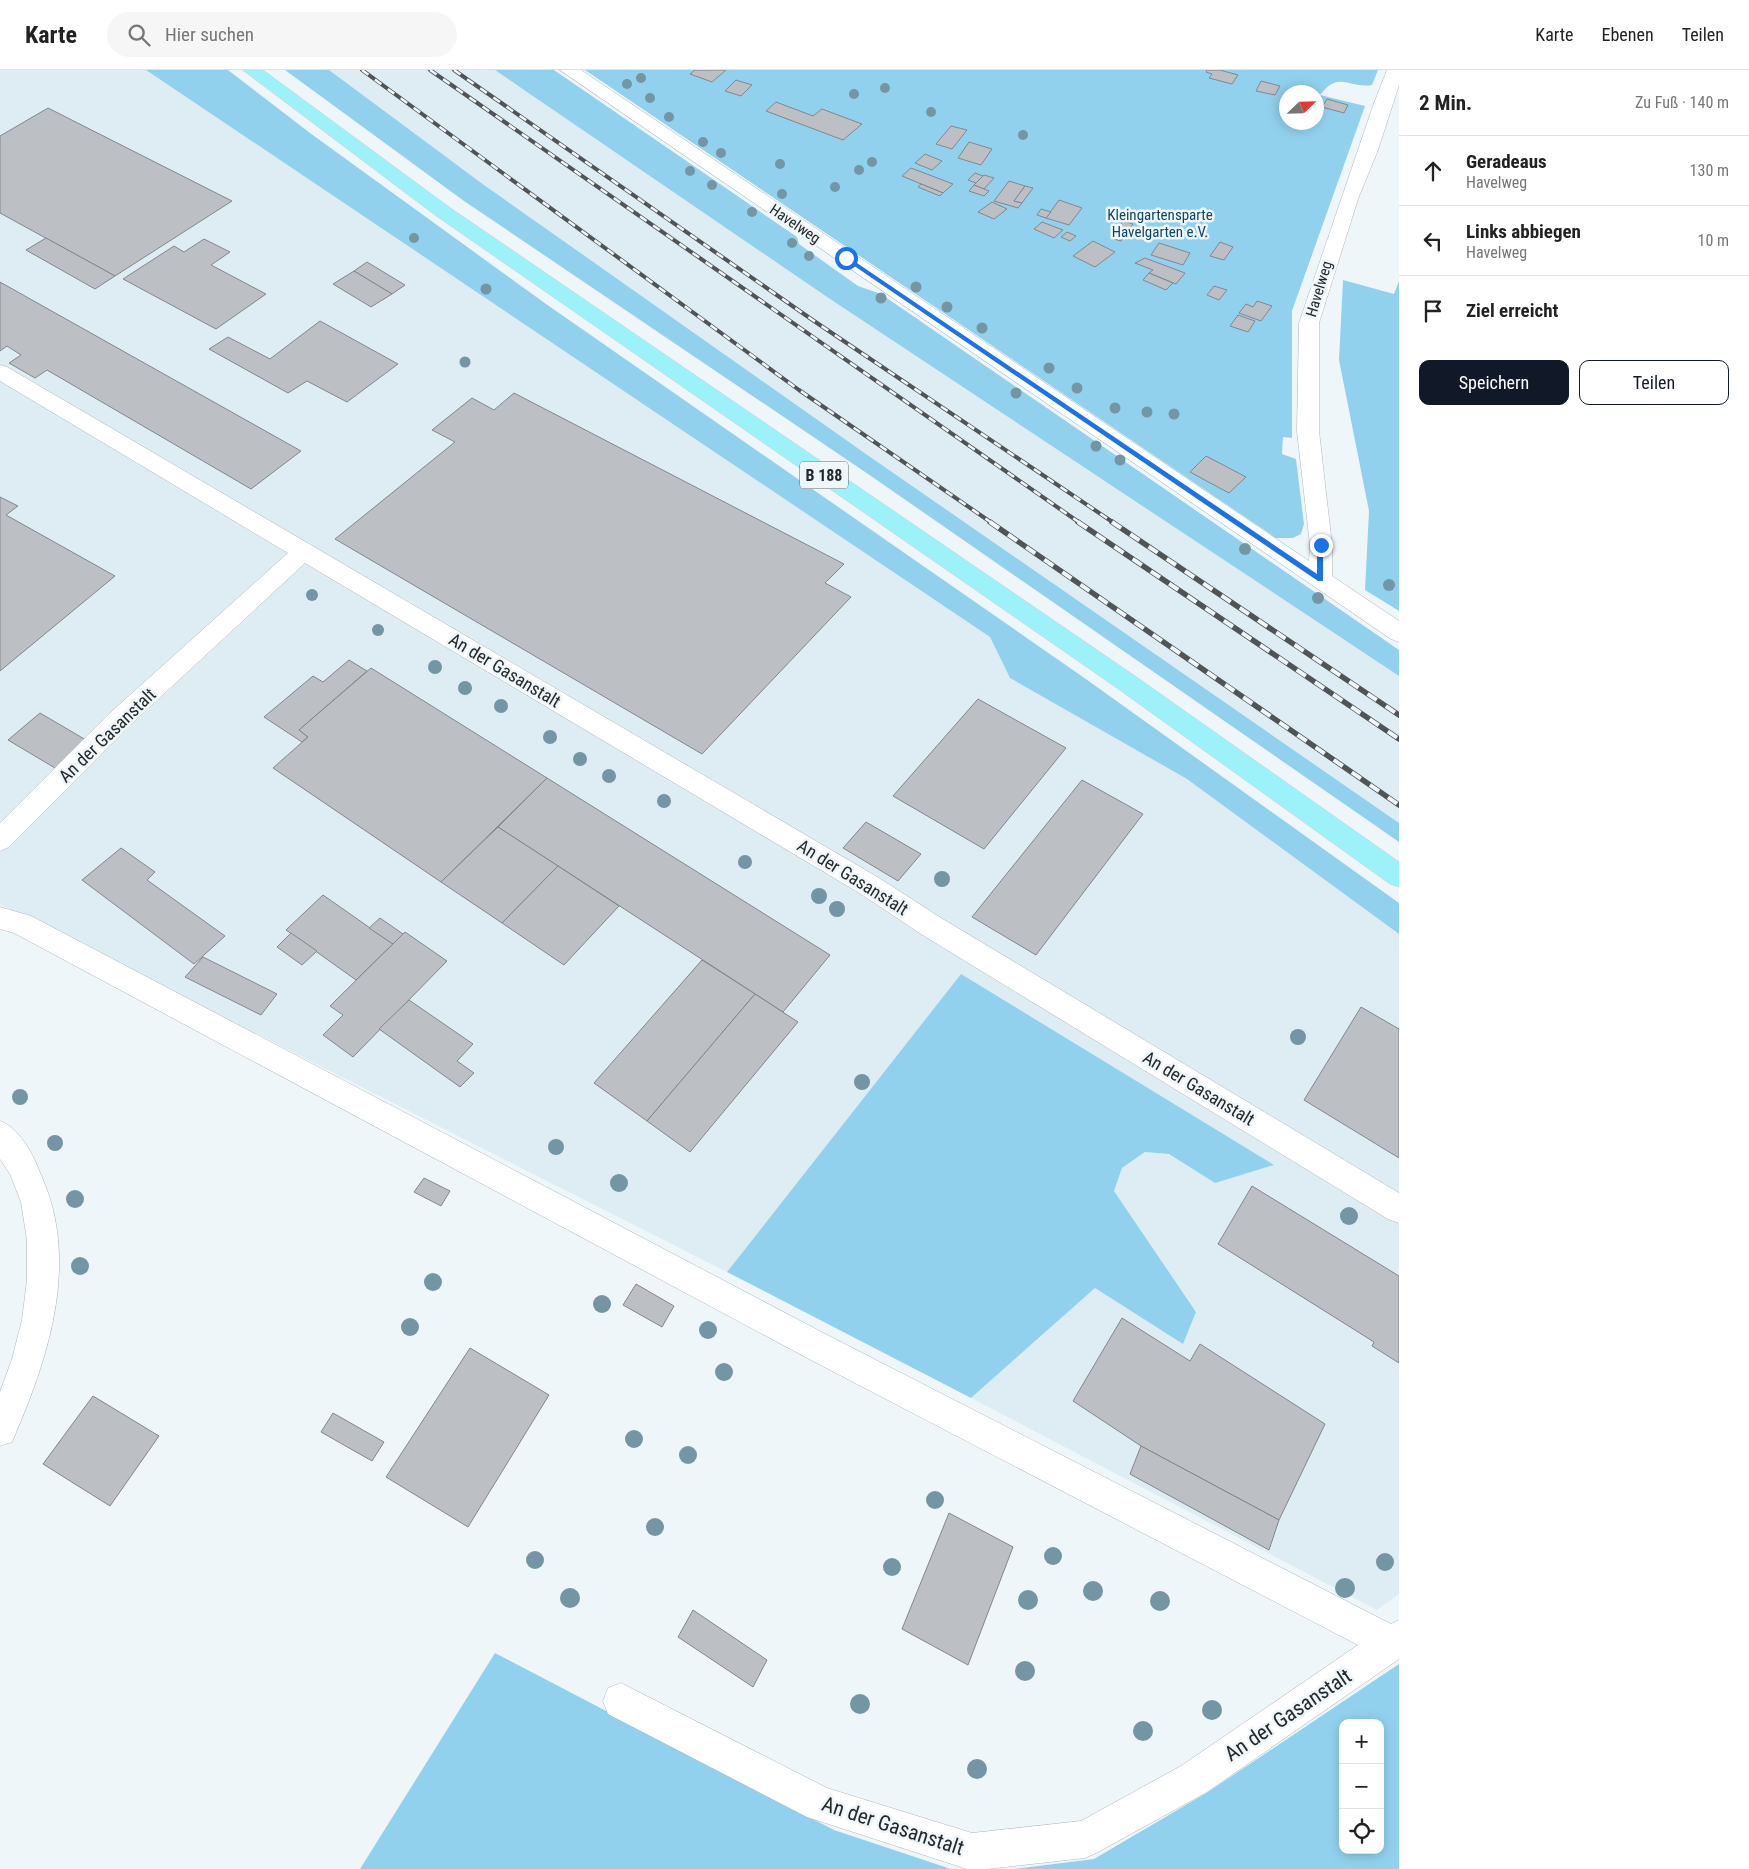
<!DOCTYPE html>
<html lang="de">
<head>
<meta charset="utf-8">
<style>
	:root { --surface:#fff; --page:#f6f6f6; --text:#222; --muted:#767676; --line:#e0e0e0; --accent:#111827 }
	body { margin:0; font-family:"Roboto Condensed",sans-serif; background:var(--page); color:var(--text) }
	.controls { position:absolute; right:15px; bottom:15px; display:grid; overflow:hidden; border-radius:10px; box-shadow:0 2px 12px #0003 }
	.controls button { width:45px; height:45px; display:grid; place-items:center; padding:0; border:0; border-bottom:1px solid var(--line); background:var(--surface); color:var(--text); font:25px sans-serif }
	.compass { position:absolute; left:1279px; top:15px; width:45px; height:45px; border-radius:50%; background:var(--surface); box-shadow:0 2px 12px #0003; rotate:67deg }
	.stop { position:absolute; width:15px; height:15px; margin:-11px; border:4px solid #1a73e8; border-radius:50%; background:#fff }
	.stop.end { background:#1a73e8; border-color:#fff; box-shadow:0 1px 5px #0008 }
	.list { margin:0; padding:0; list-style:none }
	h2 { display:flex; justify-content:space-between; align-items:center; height:65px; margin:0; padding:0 20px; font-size:21px }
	h2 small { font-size:16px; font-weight:400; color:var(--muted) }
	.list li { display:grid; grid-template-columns:32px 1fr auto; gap:15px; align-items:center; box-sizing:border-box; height:70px; padding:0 20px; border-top:1px solid var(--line) }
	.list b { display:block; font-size:19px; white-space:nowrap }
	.list p { margin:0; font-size:16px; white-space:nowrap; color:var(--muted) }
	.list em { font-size:16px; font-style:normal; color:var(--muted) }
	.actions { display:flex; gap:10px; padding:15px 20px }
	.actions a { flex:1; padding:11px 0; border:1px solid var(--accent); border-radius:10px; text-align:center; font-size:18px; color:var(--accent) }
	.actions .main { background:var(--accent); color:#fff }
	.icon { flex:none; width:28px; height:28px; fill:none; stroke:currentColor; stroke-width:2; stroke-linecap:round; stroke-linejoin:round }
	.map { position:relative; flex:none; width:1399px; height:1799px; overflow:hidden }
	header { display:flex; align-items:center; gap:30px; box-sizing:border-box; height:70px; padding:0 25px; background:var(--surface); border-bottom:1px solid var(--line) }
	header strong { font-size:24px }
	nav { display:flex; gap:28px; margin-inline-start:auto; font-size:18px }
	.search { width:350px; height:45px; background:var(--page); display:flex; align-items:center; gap:12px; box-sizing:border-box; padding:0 18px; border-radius:28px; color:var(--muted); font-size:19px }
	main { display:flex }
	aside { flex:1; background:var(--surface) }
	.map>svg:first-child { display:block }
	.built { fill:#deecf4 }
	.green { fill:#92d1ee; fill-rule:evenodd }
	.building { fill:#bcc0c5; stroke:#83878c }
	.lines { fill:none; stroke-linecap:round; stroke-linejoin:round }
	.minor-casing { stroke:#b0b6ba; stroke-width:1 }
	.major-casing { stroke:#cfd0d0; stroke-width:1 }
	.minor { fill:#fff; fill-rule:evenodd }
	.major { fill:#9df1f8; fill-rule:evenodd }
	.rail-far1-casing { stroke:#505456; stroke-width:4 }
	.rail-casing { stroke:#505456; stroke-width:5.5 }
	.rail-far1 { stroke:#eff6f9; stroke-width:2.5; stroke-dasharray:8; stroke-linecap:butt }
	.rail { stroke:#eff6f9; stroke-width:4; stroke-dasharray:11; stroke-linecap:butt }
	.tree { fill:#7495a3 }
	.route { fill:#1a73e8 }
	.labels { text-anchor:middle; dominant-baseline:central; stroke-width:5; stroke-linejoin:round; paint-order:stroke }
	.far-park-label { font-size:15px; fill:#10465c; stroke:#eff6f9 }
	.far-street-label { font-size:15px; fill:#26292a; stroke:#eff6f9 }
	.shield { fill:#eff6f9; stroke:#626668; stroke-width:1 }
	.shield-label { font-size:16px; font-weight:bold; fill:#26292a }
	.street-label { font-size:18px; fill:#26292a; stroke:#eff6f9 }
	.near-street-label { font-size:21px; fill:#26292a; stroke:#eff6f9 }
</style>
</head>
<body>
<header>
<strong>Karte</strong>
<div class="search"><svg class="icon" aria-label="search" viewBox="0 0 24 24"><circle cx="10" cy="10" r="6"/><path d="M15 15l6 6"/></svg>Hier suchen</div>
<nav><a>Karte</a><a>Ebenen</a><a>Teilen</a></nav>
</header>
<main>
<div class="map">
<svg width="1399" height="1799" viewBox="0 0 1399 1799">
	<rect width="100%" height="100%" fill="#eff6f9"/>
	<!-- built -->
	<g class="built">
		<path d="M0,0H146L990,567L1010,608L1187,709L1399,864V1524L1377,1540L971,1328L1095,1218L1183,1273L1196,1242L1114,1121L1122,1098L1145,1082L1169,1084L1215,1113L961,904L727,1202L0,834Z"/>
		<path d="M328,0H495L830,229L1399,606V753L866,384L484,115Z"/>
	</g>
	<!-- green -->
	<g class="green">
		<path d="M146,0H228L310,63L546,234L1083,607L1399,833V864L1187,709L1010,608L990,567Z"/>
		<path d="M285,0H329L484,115L866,384L1399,753V772L871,406L464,131Z"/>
		<path d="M495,0H554L797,167L799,174L858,216L881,224L1399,580V606L830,229Z"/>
		<path d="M585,0H1378L1372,15C1349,19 1339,0 1320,25L1365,36L1292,241V368L1283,367L1282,384L1296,389L1304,454L1301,464L1293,468H1276ZM1286,22H1316V52H1286Z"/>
		<path d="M1343,210L1394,224L1399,211V541L1365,520L1369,441L1339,290Z"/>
		<path d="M961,904L1274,1095L1215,1113L1169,1084L1145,1082L1122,1098L1114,1121L1196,1242L1183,1274L1095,1218L971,1328L727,1202Z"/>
		<path d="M495,1583L834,1760L951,1799H360Z"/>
		<path d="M1399,1594V1799H1014L1094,1789L1208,1722ZM1343,1653H1380V1780H1343Z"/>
	</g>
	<!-- building -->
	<g class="building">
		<path d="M695,0H726L712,12L690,4Z"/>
		<path d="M1207,0H1220L1238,5L1232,14L1209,8L1212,4L1206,2Z"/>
		<path d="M736,10L752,15L741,26L725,21Z"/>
		<path d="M1261,11L1280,16L1275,25L1256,21Z"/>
		<path d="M1327,29L1348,35L1344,43L1322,37Z"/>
		<path d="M776,32L813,46L822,39L862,54L843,70L766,41Z"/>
		<path d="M48,38L232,131L115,206L0,143V66Z"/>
		<path d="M951,56L967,60L952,79L936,74Z"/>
		<path d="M969,72L992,79L981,95L958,88Z"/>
		<path d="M925,84L942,91L932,100L915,93Z"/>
		<path d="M911,98L953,114L943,123L902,106Z"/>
		<path d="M975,103L983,106L976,113L968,110Z"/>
		<path d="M984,105L994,108L984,119L974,115Z"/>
		<path d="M1009,111L1025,116L1014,131L1022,133L1018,138L994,131Z"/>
		<path d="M921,114L943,123L940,126L918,117Z"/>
		<path d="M974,115L989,121L984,126L969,121Z"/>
		<path d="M1025,116L1033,118L1022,133L1014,131Z"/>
		<path d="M1059,130L1082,138L1069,155L1046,148Z"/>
		<path d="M992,132L1007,139L994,149L978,142Z"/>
		<path d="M1041,139L1051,142L1046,148L1037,145Z"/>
		<path d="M1123,151L1133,154L1121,171L1111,168Z"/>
		<path d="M1042,152L1063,160L1054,168L1034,159Z"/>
		<path d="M1067,162L1076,166L1070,171L1061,167Z"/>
		<path d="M46,168L115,206L95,219L26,180Z"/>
		<path d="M204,169L230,182L211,195L266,224L216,259L123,209L174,176L184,182Z"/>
		<path d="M1093,171L1115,182L1095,197L1073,186Z"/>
		<path d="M1220,172L1233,177L1224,190L1210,186Z"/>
		<path d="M1159,173L1190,183L1183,195L1151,185Z"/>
		<path d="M1145,188L1185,203L1176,214L1149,203L1153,200L1135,193Z"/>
		<path d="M367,192L405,215L392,224L354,201Z"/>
		<path d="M354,201L392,224L371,237L333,214Z"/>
		<path d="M1149,203L1173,213L1166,220L1143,210Z"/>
		<path d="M0,212L301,381L251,419L47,300L35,308L9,293L21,285L7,276L0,281Z"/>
		<path d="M1214,216L1227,220L1219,230L1207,225Z"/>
		<path d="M1257,231L1272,236L1261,251L1239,243L1246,234L1253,237Z"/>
		<path d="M1238,245L1255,251L1248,262L1230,256Z"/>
		<path d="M320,251L398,294L347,332L307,311L288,323L209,279L228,267L270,289Z"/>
		<path d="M514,323L844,494L825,513L851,527L702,684L335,469L455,372L432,360L472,328L494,340Z"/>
		<path d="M1206,386L1246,407L1229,423L1190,402Z"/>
		<path d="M0,427L18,436L6,445L115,506L0,601Z"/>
		<path d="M349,590L367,601L299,660L308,667L302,672L264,647L313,606L323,612Z"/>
		<path d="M371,598L547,708L441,812L273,698L308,667L299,660Z"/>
		<path d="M978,629L1066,678L984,779L893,726Z"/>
		<path d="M40,643L86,670L55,698L8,670Z"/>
		<path d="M547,708L830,885L783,942L498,757Z"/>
		<path d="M1082,710L1143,744L1036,885L972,847Z"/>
		<path d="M866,752L921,784L898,811L843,778Z"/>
		<path d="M498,757L558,796L502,853L441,812Z"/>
		<path d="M121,778L155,802L147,810L225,866L194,894L82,810Z"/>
		<path d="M558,796L619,836L564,895L502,853Z"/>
		<path d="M323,825L393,874L356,910L286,860Z"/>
		<path d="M380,848L403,864L393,874L369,858Z"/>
		<path d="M405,862L447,891L353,987L323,965L343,945L330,936Z"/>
		<path d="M291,863L317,881L302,895L277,877Z"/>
		<path d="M203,887L277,924L261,945L185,907Z"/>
		<path d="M702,890L755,924L647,1051L594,1013Z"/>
		<path d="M755,924L798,952L690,1082L647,1051Z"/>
		<path d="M409,930L473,974L457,991L474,1003L460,1017L379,959Z"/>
		<path d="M1361,937L1399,959V1088L1304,1030Z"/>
		<path d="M424,1108L450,1121L441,1136L414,1122Z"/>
		<path d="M1252,1116L1399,1206V1293L1372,1276L1374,1272L1218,1174Z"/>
		<path d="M636,1214L674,1236L662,1257L623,1235Z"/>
		<path d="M1122,1248L1190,1291L1200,1274L1325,1354L1279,1450L1141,1376L1073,1331Z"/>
		<path d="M470,1278L549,1325L468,1457L386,1407Z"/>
		<path d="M93,1326L159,1366L110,1436L43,1394Z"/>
		<path d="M333,1343L384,1372L372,1391L321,1362Z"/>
		<path d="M1141,1376L1279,1450L1269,1480L1130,1404Z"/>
		<path d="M949,1443L1013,1477L968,1595L902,1559Z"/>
		<path d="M693,1540L767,1590L753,1617L678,1567Z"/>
	</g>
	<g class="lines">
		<defs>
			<g id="minor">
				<path d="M560,0H581L1309,491L1310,475L1297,361L1299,253L1374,33L1387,0H1399V15L1378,80L1358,129L1319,253V361L1332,475V506L1399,551V572L1391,569Z"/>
				<path d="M0,295L7,297L879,808L941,848L1399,1123V1153L1388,1149L921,864L861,824L305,493L128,657L9,777L0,781V753L110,643L288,483L0,311Z"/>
				<path d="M0,837L31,846L831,1267L1391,1554L1399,1550V1589L1207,1722L1098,1782L1085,1788L987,1799H967L807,1747L608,1644L603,1631L608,1618L621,1613L827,1718L972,1763L1081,1751L1181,1696L1358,1575L809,1289L14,863L0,859Z"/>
				<path d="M0,1051C18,1057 32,1082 39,1100C43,1110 48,1121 51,1132C74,1213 44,1298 12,1372L0,1376V1322L12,1289L22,1250L27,1210V1170L21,1132L10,1104L0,1089Z"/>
			</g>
			<path id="major" d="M243,0H263L449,137L1135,606L1399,792V817L1390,814L1117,618L435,145Z"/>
		</defs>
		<!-- minor casing -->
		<use href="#minor" class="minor-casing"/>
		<!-- major casing -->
		<use href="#major" class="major-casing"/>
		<!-- minor -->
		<use href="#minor" class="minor"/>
		<!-- major -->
		<use href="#major" class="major"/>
		<defs>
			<g id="rail-far1">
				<path d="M362,0L799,320L992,453"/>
				<path d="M430,0L1080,453"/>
				<path d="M454,0L814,251L1114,453"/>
			</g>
			<g id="rail">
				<path d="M990,452L1399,735"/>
				<path d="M1078,452L1399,669"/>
				<path d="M1112,452L1399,645"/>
			</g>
		</defs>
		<!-- rail-far1 casing -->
		<use href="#rail-far1" class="rail-far1-casing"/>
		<!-- rail casing -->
		<use href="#rail" class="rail-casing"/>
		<!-- rail-far1 -->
		<use href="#rail-far1" class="rail-far1"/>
		<!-- rail -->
		<use href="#rail" class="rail"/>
	</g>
	<!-- trees -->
	<g class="tree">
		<circle cx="641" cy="8" r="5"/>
		<circle cx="627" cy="14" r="5"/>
		<circle cx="885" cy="18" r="5"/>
		<circle cx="854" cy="24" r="5"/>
		<circle cx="650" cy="28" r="5"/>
		<circle cx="931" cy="42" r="5"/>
		<circle cx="669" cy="47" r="5"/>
		<circle cx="1023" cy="65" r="5"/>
		<circle cx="703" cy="72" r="5"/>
		<circle cx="721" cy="83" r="5"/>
		<circle cx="872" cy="92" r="5"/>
		<circle cx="780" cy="94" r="5"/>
		<circle cx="859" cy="100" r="5"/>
		<circle cx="690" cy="101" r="5"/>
		<circle cx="712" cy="115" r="5"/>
		<circle cx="835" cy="117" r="5"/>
		<circle cx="782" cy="124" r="5"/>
		<circle cx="752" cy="142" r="5"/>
		<circle cx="414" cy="168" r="5"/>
		<circle cx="792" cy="173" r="5"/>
		<circle cx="809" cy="186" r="5"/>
		<circle cx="916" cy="217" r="5.5"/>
		<circle cx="486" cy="219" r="5.5"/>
		<circle cx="881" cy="228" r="5.5"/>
		<circle cx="947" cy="237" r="5.5"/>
		<circle cx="982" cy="258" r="5.5"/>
		<circle cx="465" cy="292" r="5.5"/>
		<circle cx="1049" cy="298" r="5.5"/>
		<circle cx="1077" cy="318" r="5.5"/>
		<circle cx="1016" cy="323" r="5.5"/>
		<circle cx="1115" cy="338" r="5.5"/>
		<circle cx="1147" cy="342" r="5.5"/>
		<circle cx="1174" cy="344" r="5.5"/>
		<circle cx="1096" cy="376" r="5.5"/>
		<circle cx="1120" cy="390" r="5.5"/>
		<circle cx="1245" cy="479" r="6"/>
		<circle cx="1389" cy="515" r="6"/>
		<circle cx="312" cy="525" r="6"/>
		<circle cx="1318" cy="528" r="6"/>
		<circle cx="378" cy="560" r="6"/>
		<circle cx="435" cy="597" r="7"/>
		<circle cx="465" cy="618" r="7"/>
		<circle cx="501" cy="636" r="7"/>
		<circle cx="550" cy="667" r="7"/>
		<circle cx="580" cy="689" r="7"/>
		<circle cx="609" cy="706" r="7"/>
		<circle cx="664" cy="731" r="7"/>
		<circle cx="745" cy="792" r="7"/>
		<circle cx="942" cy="809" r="8"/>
		<circle cx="819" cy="826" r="8"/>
		<circle cx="837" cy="839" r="8"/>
		<circle cx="1298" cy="967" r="8"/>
		<circle cx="862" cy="1012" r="8"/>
		<circle cx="20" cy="1027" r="8"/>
		<circle cx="55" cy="1073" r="8"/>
		<circle cx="556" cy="1077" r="8"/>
		<circle cx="619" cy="1113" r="9"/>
		<circle cx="75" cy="1129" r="9"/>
		<circle cx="1349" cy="1146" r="9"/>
		<circle cx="80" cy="1196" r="9"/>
		<circle cx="433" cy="1212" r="9"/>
		<circle cx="602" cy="1234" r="9"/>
		<circle cx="410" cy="1257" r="9"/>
		<circle cx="708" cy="1260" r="9"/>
		<circle cx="724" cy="1302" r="9"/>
		<circle cx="634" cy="1369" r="9"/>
		<circle cx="688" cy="1385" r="9"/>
		<circle cx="935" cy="1430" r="9"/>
		<circle cx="655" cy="1457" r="9"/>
		<circle cx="1053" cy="1486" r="9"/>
		<circle cx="535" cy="1490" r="9"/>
		<circle cx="1385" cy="1492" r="9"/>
		<circle cx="892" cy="1497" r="9"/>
		<circle cx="1345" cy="1518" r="10"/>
		<circle cx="1093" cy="1521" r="10"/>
		<circle cx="570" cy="1528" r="10"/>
		<circle cx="1028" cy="1530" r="10"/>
		<circle cx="1160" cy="1531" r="10"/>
		<circle cx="1025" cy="1601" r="10"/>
		<circle cx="860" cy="1634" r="10"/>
		<circle cx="1212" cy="1640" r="10"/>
		<circle cx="1143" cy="1661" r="10"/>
		<circle cx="977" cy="1699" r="10"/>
	</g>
	<!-- route -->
	<path class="route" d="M844,187H848L1317,504V475L1323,473V511H1318L844,189Z"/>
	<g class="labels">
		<!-- far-park labels -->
		<g class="far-park-label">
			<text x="1160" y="145">Kleingartensparte<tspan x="1160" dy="17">Havelgarten e.V.</tspan></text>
		</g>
		<!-- far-street labels -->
		<g class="far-street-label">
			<text transform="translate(795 154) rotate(34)">Havelweg</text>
			<text transform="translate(1319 219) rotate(-73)">Havelweg</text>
		</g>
		<!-- shield labels -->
		<rect class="shield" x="800" y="391.5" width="48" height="27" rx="4"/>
		<g class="shield-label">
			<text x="824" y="405">B 188</text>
		</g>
		<!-- street labels -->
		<g class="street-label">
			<text transform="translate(505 600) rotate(31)">An der Gasanstalt</text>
			<text transform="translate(107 665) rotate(-44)">An der Gasanstalt</text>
			<text transform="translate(853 807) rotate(32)">An der Gasanstalt</text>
			<text transform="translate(1199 1018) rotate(31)">An der Gasanstalt</text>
		</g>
		<!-- near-street labels -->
		<g class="near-street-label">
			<text transform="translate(1288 1645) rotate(-34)">An der Gasanstalt</text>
			<text transform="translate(893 1756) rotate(18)">An der Gasanstalt</text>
		</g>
	</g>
</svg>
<div class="controls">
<button>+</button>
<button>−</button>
<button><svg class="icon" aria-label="locate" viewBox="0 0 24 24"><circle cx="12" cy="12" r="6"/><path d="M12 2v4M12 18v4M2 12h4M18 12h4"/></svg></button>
</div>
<svg class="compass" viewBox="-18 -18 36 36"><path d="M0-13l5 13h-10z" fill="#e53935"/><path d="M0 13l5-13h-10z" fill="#767676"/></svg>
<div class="stop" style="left:846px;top:188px"></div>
<div class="stop end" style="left:1321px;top:475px"></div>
</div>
<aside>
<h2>2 Min.<small>Zu Fuß · 140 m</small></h2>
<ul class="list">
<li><svg class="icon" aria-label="ahead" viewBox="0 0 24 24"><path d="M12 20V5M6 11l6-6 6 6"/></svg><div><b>Geradeaus</b><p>Havelweg</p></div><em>130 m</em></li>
<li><svg class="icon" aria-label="left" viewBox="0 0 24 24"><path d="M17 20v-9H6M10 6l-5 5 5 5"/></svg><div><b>Links abbiegen</b><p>Havelweg</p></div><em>10 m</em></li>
<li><svg class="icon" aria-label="arrive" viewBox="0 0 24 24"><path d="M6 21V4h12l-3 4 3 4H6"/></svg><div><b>Ziel erreicht</b></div></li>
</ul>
<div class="actions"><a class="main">Speichern</a><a>Teilen</a></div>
</aside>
</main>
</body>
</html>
